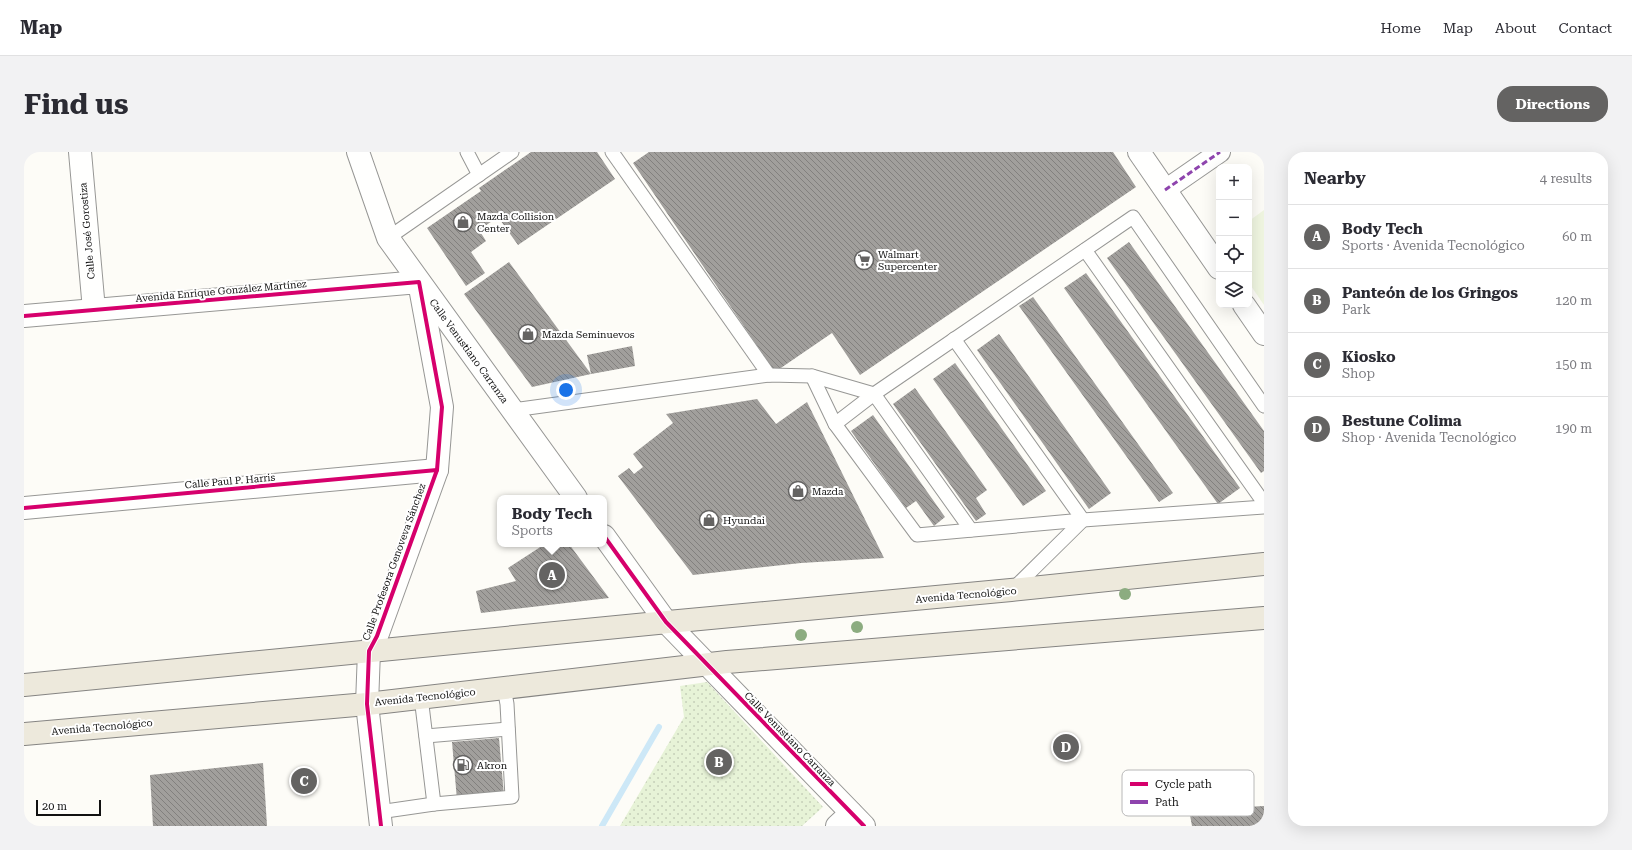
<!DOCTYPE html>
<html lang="en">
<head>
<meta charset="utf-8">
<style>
	:root { --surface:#fff; --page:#f2f2f3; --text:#2b2b33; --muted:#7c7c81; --line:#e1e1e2; --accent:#646362 }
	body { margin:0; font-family:"Roboto Serif",serif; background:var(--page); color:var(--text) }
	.controls { position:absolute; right:12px; top:12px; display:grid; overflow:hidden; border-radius:8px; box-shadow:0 4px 16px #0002 }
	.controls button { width:36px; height:36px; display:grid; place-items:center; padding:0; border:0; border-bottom:1px solid var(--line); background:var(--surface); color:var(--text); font:20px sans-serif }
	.scale { position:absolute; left:12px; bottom:10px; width:65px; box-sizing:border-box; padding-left:4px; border:2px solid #111; border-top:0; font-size:11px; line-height:14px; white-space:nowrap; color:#111; -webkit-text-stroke:3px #fff; paint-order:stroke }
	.you { position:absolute; left:542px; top:238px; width:14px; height:14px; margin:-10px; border:3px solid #fff; border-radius:50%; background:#1a73e8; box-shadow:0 0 0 6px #1a73e833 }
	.badge { display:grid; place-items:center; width:26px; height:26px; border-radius:50%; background:var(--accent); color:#fff; font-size:13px; font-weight:700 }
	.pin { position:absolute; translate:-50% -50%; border:2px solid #fff; box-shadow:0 1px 4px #0006 }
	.popup { position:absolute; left:473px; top:343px; width:110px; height:52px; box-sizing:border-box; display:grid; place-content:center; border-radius:8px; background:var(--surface); filter:drop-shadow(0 1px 3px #0005); font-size:13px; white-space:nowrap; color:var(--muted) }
	.popup b { font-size:15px; color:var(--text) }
	.popup::after { content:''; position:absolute; left:50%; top:100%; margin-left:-8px; border:8px solid transparent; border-top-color:var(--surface) }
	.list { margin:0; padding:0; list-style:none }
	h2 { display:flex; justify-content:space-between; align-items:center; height:52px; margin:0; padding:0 16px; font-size:17px }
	h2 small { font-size:13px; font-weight:400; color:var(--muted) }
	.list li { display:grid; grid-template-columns:26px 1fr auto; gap:12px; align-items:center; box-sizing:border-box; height:64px; padding:0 16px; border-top:1px solid var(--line) }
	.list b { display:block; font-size:15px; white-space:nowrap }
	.list p { margin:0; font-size:13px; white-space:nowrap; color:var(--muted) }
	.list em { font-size:13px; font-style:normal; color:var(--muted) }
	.icon { flex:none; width:22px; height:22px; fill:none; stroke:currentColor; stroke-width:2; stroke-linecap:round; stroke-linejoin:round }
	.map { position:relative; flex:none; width:1240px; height:674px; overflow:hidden; border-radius:16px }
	header { display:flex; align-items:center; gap:24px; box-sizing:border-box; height:56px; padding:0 20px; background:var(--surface); border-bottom:1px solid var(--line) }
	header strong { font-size:19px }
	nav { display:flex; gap:22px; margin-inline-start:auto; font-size:14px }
	.intro { display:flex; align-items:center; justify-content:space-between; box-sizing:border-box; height:96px; padding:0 24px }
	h1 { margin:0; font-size:28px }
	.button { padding:10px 18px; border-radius:16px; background:var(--accent); color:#fff; font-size:14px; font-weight:700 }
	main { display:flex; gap:24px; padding:0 24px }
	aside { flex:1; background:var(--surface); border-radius:16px; box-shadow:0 4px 16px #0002 }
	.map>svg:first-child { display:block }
	.grass { fill:url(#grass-dots) }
	.pitch { fill:#f0f6e1 }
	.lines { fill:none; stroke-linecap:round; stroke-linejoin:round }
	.stream { stroke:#cde8f7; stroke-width:6 }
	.building { fill:url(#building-back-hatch) }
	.service-casing { stroke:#979795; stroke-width:15 }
	.pedestrian-casing { stroke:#979795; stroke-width:22 }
	.minor-casing { stroke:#979795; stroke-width:24 }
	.tertiary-casing { stroke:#979795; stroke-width:24 }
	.primary-casing { stroke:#858482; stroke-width:24 }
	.service { stroke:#fffffe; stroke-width:13 }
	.pedestrian { stroke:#fffffe; stroke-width:20 }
	.minor { stroke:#fffffe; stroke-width:22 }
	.tertiary { stroke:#fffffe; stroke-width:22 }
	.primary { stroke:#ede9dc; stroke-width:22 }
	.quiet { stroke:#8e44ad; stroke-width:3; stroke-dasharray:6 3; stroke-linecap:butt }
	.cycleway-casing { stroke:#fff; stroke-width:6 }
	.cycleway { stroke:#d6006c; stroke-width:4 }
	.tree { fill:#8cac80 }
	.labels { text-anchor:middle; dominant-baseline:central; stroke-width:4; stroke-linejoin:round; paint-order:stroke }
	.poi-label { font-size:10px; fill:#111; stroke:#fff; text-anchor:start }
	.street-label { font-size:10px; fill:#111; stroke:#fff }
	.key { fill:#fff; stroke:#b8b8b8; stroke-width:1 }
	.key-label { font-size:11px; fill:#111 }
</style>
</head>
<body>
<header>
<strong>Map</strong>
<nav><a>Home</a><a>Map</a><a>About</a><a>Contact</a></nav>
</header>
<div class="intro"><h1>Find us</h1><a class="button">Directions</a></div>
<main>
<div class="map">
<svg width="1240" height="674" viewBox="0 0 1240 674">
	<defs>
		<pattern id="grass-dots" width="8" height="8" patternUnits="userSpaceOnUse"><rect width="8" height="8" fill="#e7f3d7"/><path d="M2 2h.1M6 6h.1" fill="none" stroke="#c5cfb8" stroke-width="1.8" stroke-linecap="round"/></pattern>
		<pattern id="building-back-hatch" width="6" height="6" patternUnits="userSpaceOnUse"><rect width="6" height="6" fill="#a19f9c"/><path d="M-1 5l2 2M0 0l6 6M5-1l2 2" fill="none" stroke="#82807e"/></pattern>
	</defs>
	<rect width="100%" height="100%" fill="#fdfcf7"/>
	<!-- grass -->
	<path class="grass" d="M683,530L799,655L778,674H596L660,565L656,534Z"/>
	<!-- pitch -->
	<path class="pitch" d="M1240,58V153L1225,131V69Z"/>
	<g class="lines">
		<!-- stream -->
		<path class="stream" d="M578,674L635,575"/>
	</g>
	<!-- building -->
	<g class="building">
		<path d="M507,0H573L591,27L494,93L474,65L455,78L462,89L447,100L461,121L442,134L403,76L457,39L455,36Z"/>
		<path d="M625,0H1089L1112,35L836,223L808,181L751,220L609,11Z"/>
		<path d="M1105,90L1240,279V319L1237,321L1083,106Z"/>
		<path d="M485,110L567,222L508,235L440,142Z"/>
		<path d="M1062,121L1216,336L1194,352L1040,136Z"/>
		<path d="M1009,145L1149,341L1135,350L995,154Z"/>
		<path d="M975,182L1087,341L1065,357L953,198Z"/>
		<path d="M608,194L611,214L567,222L563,203Z"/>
		<path d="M931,211L1022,339L999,354L909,227Z"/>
		<path d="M891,236L963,338L952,346L962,362L952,369L869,252Z"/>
		<path d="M733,247L752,272L783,250L860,406L777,411L669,423L594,324L605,316L610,322L619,315L609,302L649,271L642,262Z"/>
		<path d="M849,263L921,365L910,374L892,349L882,356L827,279Z"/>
		<path d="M521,392H545L585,446L457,461L452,439L492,429L484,416Z"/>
		<path d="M475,586L480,644L433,648L428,590Z"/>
		<path d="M239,611L243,674H129L126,623Z"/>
		<path d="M1240,654V674H1168L1165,658Z"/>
	</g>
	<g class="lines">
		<defs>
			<g id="service">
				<path d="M443,0L455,23"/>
				<path d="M588,0L745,223"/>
				<path d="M364,86L488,0"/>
				<path d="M1061,98L1240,351"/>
				<path d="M930,187L1059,368L989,437"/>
				<path d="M788,224L811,272L893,383L1059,368L1240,355"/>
				<path d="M489,258L745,223L788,224L850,242L947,378"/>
				<path d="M811,272L850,242L1109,65L1240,254"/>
				<path d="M397,545L410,652L488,645L483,552L480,536"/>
				<path d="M402,584L484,577"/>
				<path d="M355,660L410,652"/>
			</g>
			<path id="pedestrian" d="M1141,38L1196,0"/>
			<g id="minor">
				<path d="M56,0L70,158"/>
				<path d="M334,0L364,86L552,346"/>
				<path d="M1115,0L1195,116"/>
				<path d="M1220,153L1240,182"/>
				<path d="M0,164L395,130L418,255L413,318L353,484L345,499L343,552L357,674"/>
				<path d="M0,356L413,318"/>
				<path d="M580,384L642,470"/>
				<path d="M813,674L827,661"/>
			</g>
			<path id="tertiary" d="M642,470L840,674"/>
			<g id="primary">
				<path d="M0,533L644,470L987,438L1240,412"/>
				<path d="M0,582L343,552L703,510L1240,466"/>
			</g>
		</defs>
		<!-- service casing -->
		<use href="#service" class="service-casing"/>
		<!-- pedestrian casing -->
		<use href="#pedestrian" class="pedestrian-casing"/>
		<!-- minor casing -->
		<use href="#minor" class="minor-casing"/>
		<!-- tertiary casing -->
		<use href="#tertiary" class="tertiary-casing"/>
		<!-- primary casing -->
		<use href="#primary" class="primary-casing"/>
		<!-- service -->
		<use href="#service" class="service"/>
		<!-- pedestrian -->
		<use href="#pedestrian" class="pedestrian"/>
		<!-- minor -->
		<use href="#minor" class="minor"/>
		<!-- tertiary -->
		<use href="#tertiary" class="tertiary"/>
		<!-- primary -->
		<use href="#primary" class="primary"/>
		<!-- quiet -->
		<path class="quiet" d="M1141,38L1196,0"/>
		<defs>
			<g id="cycleway">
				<path d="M0,164L395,130L418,255L413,318L353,484L345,499L343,552L357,674"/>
				<path d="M0,356L413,318"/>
				<path d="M580,384L642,470L840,674"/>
			</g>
		</defs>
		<!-- cycleway casing -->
		<use href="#cycleway" class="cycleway-casing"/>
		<!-- cycleway -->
		<use href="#cycleway" class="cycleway"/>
	</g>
	<!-- trees -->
	<g class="tree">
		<circle cx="1101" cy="442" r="6"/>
		<circle cx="833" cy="475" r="6"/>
		<circle cx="777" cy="483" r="6"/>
	</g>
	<!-- icons -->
	<defs>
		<symbol id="shop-ring" viewBox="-11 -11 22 22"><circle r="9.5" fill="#fff" stroke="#646362" stroke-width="1.5"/><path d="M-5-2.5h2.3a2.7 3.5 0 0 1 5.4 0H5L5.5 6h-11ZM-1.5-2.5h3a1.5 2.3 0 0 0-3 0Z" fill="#646362"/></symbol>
		<symbol id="supermarket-ring" viewBox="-11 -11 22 22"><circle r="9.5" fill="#fff" stroke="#646362" stroke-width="1.5"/><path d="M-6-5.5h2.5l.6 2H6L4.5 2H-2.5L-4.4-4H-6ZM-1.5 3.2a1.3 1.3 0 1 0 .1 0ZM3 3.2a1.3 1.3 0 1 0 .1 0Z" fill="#646362"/></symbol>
		<symbol id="fuel-ring" viewBox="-11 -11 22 22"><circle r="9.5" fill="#fff" stroke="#646362" stroke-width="1.5"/><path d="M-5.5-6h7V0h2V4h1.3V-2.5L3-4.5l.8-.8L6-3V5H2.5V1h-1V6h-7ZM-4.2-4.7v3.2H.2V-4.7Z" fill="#646362"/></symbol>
	</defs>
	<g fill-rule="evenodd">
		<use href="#shop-ring" x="428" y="59" width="22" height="22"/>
		<use href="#supermarket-ring" x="829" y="97" width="22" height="22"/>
		<use href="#shop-ring" x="493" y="171" width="22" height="22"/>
		<use href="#shop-ring" x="763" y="328" width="22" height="22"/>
		<use href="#shop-ring" x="674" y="357" width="22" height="22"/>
		<use href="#fuel-ring" x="428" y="602" width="22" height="22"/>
	</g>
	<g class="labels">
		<!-- poi labels -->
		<g class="poi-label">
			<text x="453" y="64">Mazda Collision<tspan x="453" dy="12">Center</tspan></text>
			<text x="854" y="102">Walmart<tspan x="854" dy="12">Supercenter</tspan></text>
			<text x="518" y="182">Mazda Seminuevos</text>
			<text x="788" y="339">Mazda</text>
			<text x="699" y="368">Hyundai</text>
			<text x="453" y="613">Akron</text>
		</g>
		<!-- street labels -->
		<g class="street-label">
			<text transform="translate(63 79) rotate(-95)">Calle José Gorostiza</text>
			<text transform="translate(197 139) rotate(-5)">Avenida Enrique González Martínez</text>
			<text transform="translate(445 199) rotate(54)">Calle Venustiano Carranza</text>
			<text transform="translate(206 329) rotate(-5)">Calle Paul P. Harris</text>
			<text transform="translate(370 410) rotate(-70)">Calle Profesora Genoveva Sánchez</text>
			<text transform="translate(942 443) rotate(-5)">Avenida Tecnológico</text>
			<text transform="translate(401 545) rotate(-6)">Avenida Tecnológico</text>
			<text transform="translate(78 575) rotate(-5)">Avenida Tecnológico</text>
			<text transform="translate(766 587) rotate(46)">Calle Venustiano Carranza</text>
		</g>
	</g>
	<!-- legend -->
	<rect x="1098" y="618" width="132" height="46" rx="6" class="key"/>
	<rect x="1106" y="630" width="18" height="4" fill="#d6006c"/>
	<rect x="1106" y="648" width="18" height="4" fill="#8e44ad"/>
	<g class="key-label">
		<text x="1131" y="636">Cycle path</text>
		<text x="1131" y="654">Path</text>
	</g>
</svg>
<div class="controls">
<button>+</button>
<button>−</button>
<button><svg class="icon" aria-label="locate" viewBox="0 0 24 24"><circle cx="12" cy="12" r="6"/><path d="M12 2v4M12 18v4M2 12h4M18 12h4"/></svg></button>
<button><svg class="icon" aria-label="layers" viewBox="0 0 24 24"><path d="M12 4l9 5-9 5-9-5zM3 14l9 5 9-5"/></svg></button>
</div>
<div class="scale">20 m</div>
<div class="you"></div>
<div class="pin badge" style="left:528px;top:423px">A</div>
<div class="popup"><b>Body Tech</b>Sports</div>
<div class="pin badge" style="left:695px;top:610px">B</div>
<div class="pin badge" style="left:280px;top:629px">C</div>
<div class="pin badge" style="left:1042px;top:595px">D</div>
</div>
<aside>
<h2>Nearby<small>4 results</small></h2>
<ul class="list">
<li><span class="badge">A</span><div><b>Body Tech</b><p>Sports · Avenida Tecnológico</p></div><em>60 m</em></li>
<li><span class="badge">B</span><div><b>Panteón de los Gringos</b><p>Park</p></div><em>120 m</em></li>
<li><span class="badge">C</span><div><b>Kiosko</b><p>Shop</p></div><em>150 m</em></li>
<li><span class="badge">D</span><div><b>Bestune Colima</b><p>Shop · Avenida Tecnológico</p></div><em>190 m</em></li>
</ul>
</aside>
</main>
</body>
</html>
